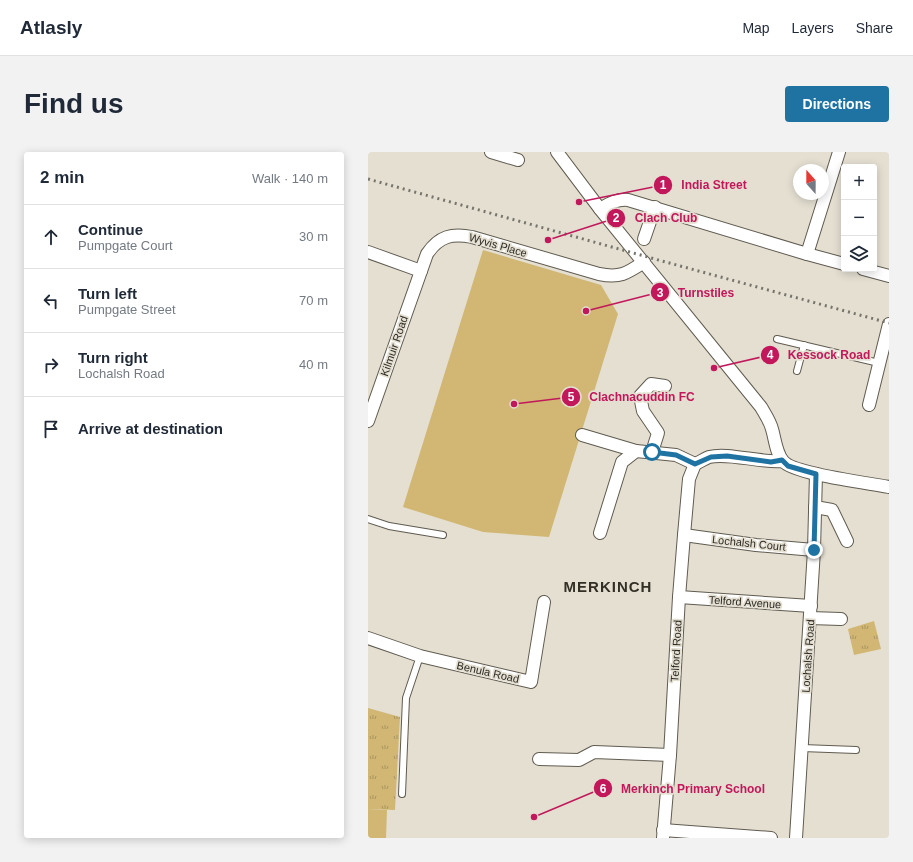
<!DOCTYPE html>
<html lang="en">
<head>
<meta charset="utf-8">
<style>
	:root { --surface:#fff; --page:#f2f2f3; --text:#1f2937; --muted:#747a83; --line:#e0e1e3; --accent:#1e73a3 }
	body { margin:0; font-family:Arial,sans-serif; background:var(--page); color:var(--text) }
	.controls { position:absolute; right:12px; top:12px; display:grid; overflow:hidden; border-radius:4px; box-shadow:0 2px 10px #0003 }
	.controls button { width:36px; height:36px; display:grid; place-items:center; padding:0; border:0; border-bottom:1px solid var(--line); background:var(--surface); color:var(--text); font:20px sans-serif }
	.compass { position:absolute; left:425px; top:12px; width:36px; height:36px; border-radius:50%; background:var(--surface); box-shadow:0 2px 10px #0003; rotate:339deg }
	.stop { position:absolute; width:12px; height:12px; margin:-9px; border:3px solid #1e73a3; border-radius:50%; background:#fff }
	.stop.end { background:#1e73a3; border-color:#fff; box-shadow:0 1px 4px #0008 }
	.list { margin:0; padding:0; list-style:none }
	h2 { display:flex; justify-content:space-between; align-items:center; height:52px; margin:0; padding:0 16px; font-size:17px }
	h2 small { font-size:13px; font-weight:400; color:var(--muted) }
	.list li { display:grid; grid-template-columns:26px 1fr auto; gap:12px; align-items:center; box-sizing:border-box; height:64px; padding:0 16px; border-top:1px solid var(--line) }
	.list b { display:block; font-size:15px; white-space:nowrap }
	.list p { margin:0; font-size:13px; white-space:nowrap; color:var(--muted) }
	.list em { font-size:13px; font-style:normal; color:var(--muted) }
	.icon { flex:none; width:22px; height:22px; fill:none; stroke:currentColor; stroke-width:2; stroke-linecap:round; stroke-linejoin:round }
	.map { position:relative; flex:none; width:521px; height:686px; overflow:hidden; border-radius:4px }
	header { display:flex; align-items:center; gap:24px; box-sizing:border-box; height:56px; padding:0 20px; background:var(--surface); border-bottom:1px solid var(--line) }
	header strong { font-size:19px }
	nav { display:flex; gap:22px; margin-inline-start:auto; font-size:14px }
	.intro { display:flex; align-items:center; justify-content:space-between; box-sizing:border-box; height:96px; padding:0 24px }
	h1 { margin:0; font-size:28px }
	.button { padding:10px 18px; border-radius:4px; background:var(--accent); color:#fff; font-size:14px; font-weight:700 }
	main { display:flex; gap:24px; padding:0 24px }
	aside { flex:1; background:var(--surface); border-radius:4px; box-shadow:0 2px 10px #0003 }
	.map>svg:first-child { display:block }
	.park { fill:url(#park-tufts) }
	.pitch { fill:#d1b773 }
	.lines { fill:none; stroke-linecap:round; stroke-linejoin:round }
	.lane-casing { stroke:#605b50; stroke-width:8 }
	.street-casing { stroke:#605b50; stroke-width:14 }
	.lane { stroke:#fff; stroke-width:6 }
	.street { stroke:#fff; stroke-width:12 }
	.rail { stroke:#77746b; stroke-width:3; stroke-dasharray:2 4; stroke-linecap:butt }
	.route { stroke:#1e73a3; stroke-width:5 }
	.labels { text-anchor:middle; dominant-baseline:central; stroke-width:3.5; stroke-linejoin:round; paint-order:stroke }
	.street-label { font-size:11px; fill:#2d2b26; stroke:#e4dfd1 }
	.district-label { font-size:15px; font-weight:bold; letter-spacing:1px; fill:#332f25; stroke:#e4dfd1 }
	.leader { fill:none; stroke:#c2185b; stroke-width:1.5 }
	.callout-dot { fill:#c2185b; stroke:#e4dfd1; stroke-width:1.5 }
	.mark-label { font-size:12px; text-anchor:middle; font-weight:bold; fill:#fff }
	.callout-label { font-size:12px; text-anchor:middle; font-weight:bold; fill:#c2185b; stroke:#e4dfd1; stroke-width:3.5; stroke-linejoin:round; paint-order:stroke }
</style>
</head>
<body>
<header>
<strong>Atlasly</strong>
<nav><a>Map</a><a>Layers</a><a>Share</a></nav>
</header>
<div class="intro"><h1>Find us</h1><a class="button">Directions</a></div>
<main>
<aside>
<h2>2 min<small>Walk · 140 m</small></h2>
<ul class="list">
<li><svg class="icon" aria-label="ahead" viewBox="0 0 24 24"><path d="M12 20V5M6 11l6-6 6 6"/></svg><div><b>Continue</b><p>Pumpgate Court</p></div><em>30 m</em></li>
<li><svg class="icon" aria-label="left" viewBox="0 0 24 24"><path d="M17 20v-9H6M10 6l-5 5 5 5"/></svg><div><b>Turn left</b><p>Pumpgate Street</p></div><em>70 m</em></li>
<li><svg class="icon" aria-label="right" viewBox="0 0 24 24"><path d="M7 20v-9h11M14 6l5 5-5 5"/></svg><div><b>Turn right</b><p>Lochalsh Road</p></div><em>40 m</em></li>
<li><svg class="icon" aria-label="arrive" viewBox="0 0 24 24"><path d="M6 21V4h12l-3 4 3 4H6"/></svg><div><b>Arrive at destination</b></div></li>
</ul>
</aside>
<div class="map">
<svg width="521" height="686" viewBox="0 0 521 686">
	<defs>
		<pattern id="park-tufts" width="24" height="20" patternUnits="userSpaceOnUse"><rect width="24" height="20" fill="#d1b773"/><path d="M3 7l-1-3M5 7V3M7 7l1-3M15 17l-1-3M17 17v-4M19 17l1-3" fill="none" stroke="#aa955e"/></pattern>
	</defs>
	<rect width="100%" height="100%" fill="#e4dfd1"/>
	<!-- park -->
	<g class="park">
		<path d="M506,469L513,497L486,503L480,477Z"/>
		<path d="M0,556L32,565L27,658L0,657Z"/>
	</g>
	<!-- pitch -->
	<g class="pitch">
		<path d="M115,98L233,133L250,162L181,385L115,380L35,355Z"/>
		<path d="M0,657L19,658L18,686H0Z"/>
	</g>
	<g class="lines">
		<defs>
			<g id="lane">
				<path d="M409,187L511,211"/>
				<path d="M429,219L436,193"/>
				<path d="M0,367L21,374L75,383"/>
				<path d="M434,596L488,598"/>
				<path d="M34,642L38,546L52,504"/>
			</g>
			<g id="street">
				<path d="M123,0L150,8"/>
				<path d="M189,0L232,57L393,255C397,262 402,269 404,277C407,287 408,301 415,309C425,322 501,331 521,335"/>
				<path d="M232,57C242,51 249,47 260,48L439,102L476,112"/>
				<path d="M276,87L287,55"/>
				<path d="M0,100L53,119"/>
				<path d="M439,102L471,0"/>
				<path d="M495,117L521,124"/>
				<path d="M501,253L521,172"/>
				<path d="M0,269L59,102C71,84 84,81 104,85L231,122C252,126 258,122 276,110"/>
				<path d="M214,283L268,299L308,303L327,312"/>
				<path d="M284,300L290,281L275,259L272,244L283,232L297,234"/>
				<path d="M327,312C332,310 336,307 341,305C360,300 392,311 414,309"/>
				<path d="M447,355L464,358L479,389"/>
				<path d="M232,381L254,310L268,299"/>
				<path d="M316,383L388,393L446,398"/>
				<path d="M311,445L443,454"/>
				<path d="M442,466L473,467"/>
				<path d="M0,486L52,504L163,530L176,450"/>
				<path d="M171,607L211,608L226,600L302,603"/>
				<path d="M295,678L403,686"/>
				<path d="M295,686L302,603L311,445L316,383L321,327L327,312"/>
				<path d="M428,686L446,398L448,322"/>
			</g>
		</defs>
		<!-- lane casing -->
		<use href="#lane" class="lane-casing"/>
		<!-- street casing -->
		<use href="#street" class="street-casing"/>
		<!-- lane -->
		<use href="#lane" class="lane"/>
		<!-- street -->
		<use href="#street" class="street"/>
		<!-- rail -->
		<path class="rail" d="M0,27L294,109L521,171"/>
	</g>
	<g class="lines">
		<!-- route -->
		<path class="route" d="M284,300L308,303L327,312L343,305L359,304L403,310L414,308L420,314L448,322L446,398"/>
	</g>
	<g class="labels">
		<!-- street labels -->
		<g class="street-label">
			<text transform="translate(130 93) rotate(16)">Wyvis Place</text>
			<text transform="translate(26 194) rotate(-71)">Kilmuir Road</text>
			<text transform="translate(381 391) rotate(6)">Lochalsh Court</text>
			<text transform="translate(377 450) rotate(4)">Telford Avenue</text>
			<text transform="translate(308 499) rotate(-87)">Telford Road</text>
			<text transform="translate(440 504) rotate(-86)">Lochalsh Road</text>
			<text transform="translate(120 520) rotate(13)">Benula Road</text>
		</g>
		<!-- district labels -->
		<g class="district-label">
			<text x="240" y="434">MERKINCH</text>
		</g>
	</g>
	<!-- callouts -->
	<path class="leader" d="M211 50L295 33M180 88L248 66M218 159L292 140M346 216L402 203M146 252L203 245M166 665L235 636"/>
	<g class="callout-dot">
		<circle cx="211" cy="50" r="4"/>
		<circle cx="180" cy="88" r="4"/>
		<circle cx="218" cy="159" r="4"/>
		<circle cx="346" cy="216" r="4"/>
		<circle cx="146" cy="252" r="4"/>
		<circle cx="166" cy="665" r="4"/>
		<circle cx="295" cy="33" r="10"/>
		<circle cx="248" cy="66" r="10"/>
		<circle cx="292" cy="140" r="10"/>
		<circle cx="402" cy="203" r="10"/>
		<circle cx="203" cy="245" r="10"/>
		<circle cx="235" cy="636" r="10"/>
	</g>
	<g class="mark-label">
		<text x="295" y="37">1</text>
		<text x="248" y="70">2</text>
		<text x="292" y="145">3</text>
		<text x="402" y="207">4</text>
		<text x="203" y="249">5</text>
		<text x="235" y="641">6</text>
	</g>
	<g class="callout-label">
		<text x="346" y="37">India Street</text>
		<text x="298" y="70">Clach Club</text>
		<text x="338" y="145">Turnstiles</text>
		<text x="461" y="207">Kessock Road</text>
		<text x="274" y="249">Clachnacuddin FC</text>
		<text x="325" y="641">Merkinch Primary School</text>
	</g>
</svg>
<div class="controls">
<button>+</button>
<button>−</button>
<button><svg class="icon" aria-label="layers" viewBox="0 0 24 24"><path d="M12 4l9 5-9 5-9-5zM3 14l9 5 9-5"/></svg></button>
</div>
<svg class="compass" viewBox="-18 -18 36 36"><path d="M0-13l5 13h-10z" fill="#e53935"/><path d="M0 13l5-13h-10z" fill="#747a83"/></svg>
<div class="stop" style="left:284px;top:300px"></div>
<div class="stop end" style="left:446px;top:398px"></div>
</div>
</main>
</body>
</html>
